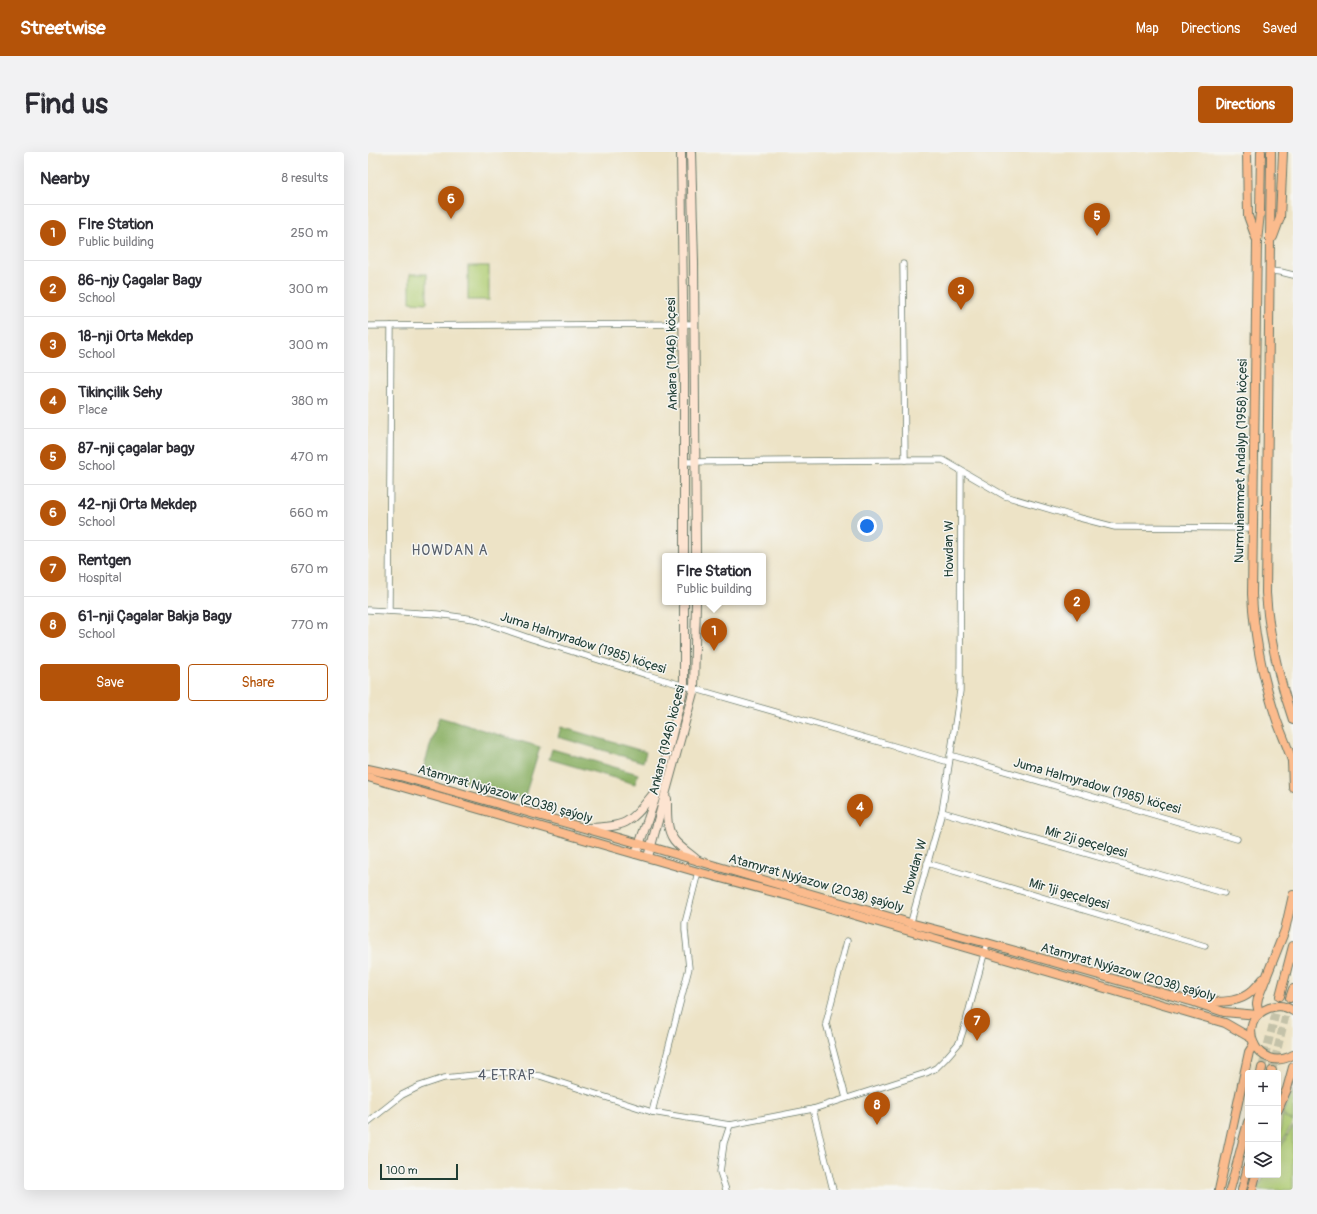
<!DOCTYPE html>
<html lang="en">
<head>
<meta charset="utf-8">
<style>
	:root { --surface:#fff; --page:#f2f2f3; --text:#2b2b33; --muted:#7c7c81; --line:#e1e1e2; --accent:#b45309 }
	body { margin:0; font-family:Pangolin,sans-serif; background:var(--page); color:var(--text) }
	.controls { position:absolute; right:12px; bottom:12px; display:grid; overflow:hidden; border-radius:4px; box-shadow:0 4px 16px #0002 }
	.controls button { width:36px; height:36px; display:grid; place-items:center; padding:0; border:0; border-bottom:1px solid var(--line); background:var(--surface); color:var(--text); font:20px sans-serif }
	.scale { position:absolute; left:12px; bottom:10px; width:78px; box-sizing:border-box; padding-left:4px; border:2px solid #1f3d34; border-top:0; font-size:11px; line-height:14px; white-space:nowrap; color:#1f3d34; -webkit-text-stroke:3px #f6f6f2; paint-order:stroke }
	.you { position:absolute; left:499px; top:374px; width:14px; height:14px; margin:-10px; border:3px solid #fff; border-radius:50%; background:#1a73e8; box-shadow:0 0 0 6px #1a73e833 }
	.badge { display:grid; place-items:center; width:26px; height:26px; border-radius:50%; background:var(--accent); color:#fff; font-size:13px; font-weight:700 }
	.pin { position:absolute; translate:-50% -33px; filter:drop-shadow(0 1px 2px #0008) }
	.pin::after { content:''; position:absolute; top:21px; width:14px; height:12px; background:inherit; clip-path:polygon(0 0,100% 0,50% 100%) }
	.popup { position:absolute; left:294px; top:401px; width:104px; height:52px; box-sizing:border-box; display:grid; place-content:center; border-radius:4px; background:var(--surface); filter:drop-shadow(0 1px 3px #0005); font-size:13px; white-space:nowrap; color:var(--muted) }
	.popup b { font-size:15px; color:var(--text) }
	.popup::after { content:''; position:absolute; left:50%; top:100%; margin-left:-8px; border:8px solid transparent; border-top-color:var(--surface) }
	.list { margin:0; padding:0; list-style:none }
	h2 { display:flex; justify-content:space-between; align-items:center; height:52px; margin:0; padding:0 16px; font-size:17px }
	h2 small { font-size:13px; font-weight:400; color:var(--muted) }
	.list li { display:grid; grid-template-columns:26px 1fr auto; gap:12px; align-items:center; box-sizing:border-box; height:56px; padding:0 16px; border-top:1px solid var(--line) }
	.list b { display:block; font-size:15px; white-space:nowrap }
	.list p { margin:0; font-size:13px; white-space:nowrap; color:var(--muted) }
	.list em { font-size:13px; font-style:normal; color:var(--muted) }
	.actions { display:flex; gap:8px; padding:12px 16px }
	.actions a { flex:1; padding:9px 0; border:1px solid var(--accent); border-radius:4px; text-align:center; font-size:14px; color:var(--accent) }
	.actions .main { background:var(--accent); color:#fff }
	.icon { flex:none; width:22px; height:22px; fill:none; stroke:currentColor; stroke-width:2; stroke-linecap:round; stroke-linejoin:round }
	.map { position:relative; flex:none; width:925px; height:1038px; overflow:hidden; border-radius:4px }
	header { display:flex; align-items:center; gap:24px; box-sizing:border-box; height:56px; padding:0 20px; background:var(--accent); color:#fff }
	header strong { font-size:19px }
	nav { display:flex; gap:22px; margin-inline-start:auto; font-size:14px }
	.intro { display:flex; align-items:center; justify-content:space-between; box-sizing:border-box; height:96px; padding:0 24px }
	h1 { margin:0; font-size:28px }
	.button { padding:10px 18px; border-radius:4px; background:var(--accent); color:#fff; font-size:14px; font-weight:700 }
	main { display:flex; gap:24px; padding:0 24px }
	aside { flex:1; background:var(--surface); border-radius:4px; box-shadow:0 4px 16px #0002 }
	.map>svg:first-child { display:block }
	.green { fill:#b1ce75; stroke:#688654 }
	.forest { fill:#8cb166; stroke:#56774d }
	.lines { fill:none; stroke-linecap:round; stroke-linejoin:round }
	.primary-tunnel { stroke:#c4c2a9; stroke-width:8; stroke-dasharray:8 4; stroke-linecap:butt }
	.minor-casing { stroke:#677767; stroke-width:7 }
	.secondary-casing { stroke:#677767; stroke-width:10 }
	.primary-casing { stroke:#677767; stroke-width:10 }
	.minor { stroke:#fff; stroke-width:5.5 }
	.secondary { stroke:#fde4d1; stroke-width:8 }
	.primary { stroke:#fbbb8d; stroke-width:8 }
	.labels { text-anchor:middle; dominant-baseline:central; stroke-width:3; stroke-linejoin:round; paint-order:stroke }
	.street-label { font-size:13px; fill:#1f3d34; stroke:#f6f6f2 }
	.neighbourhood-label { font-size:14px; letter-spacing:1px; fill:#555d69; stroke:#f6f6f2 }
</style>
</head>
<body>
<header>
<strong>Streetwise</strong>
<nav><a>Map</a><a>Directions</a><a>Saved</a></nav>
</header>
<div class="intro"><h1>Find us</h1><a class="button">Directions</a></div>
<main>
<aside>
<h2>Nearby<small>8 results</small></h2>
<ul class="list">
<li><span class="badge">1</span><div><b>FIre Station</b><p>Public building</p></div><em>250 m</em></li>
<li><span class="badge">2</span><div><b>86-njy Çagalar Bagy</b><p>School</p></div><em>300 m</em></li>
<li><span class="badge">3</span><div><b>18-nji Orta Mekdep</b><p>School</p></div><em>300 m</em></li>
<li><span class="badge">4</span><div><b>Tikinçilik Sehy</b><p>Place</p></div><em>380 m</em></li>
<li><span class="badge">5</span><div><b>87-nji çagalar bagy</b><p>School</p></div><em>470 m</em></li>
<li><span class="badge">6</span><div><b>42-nji Orta Mekdep</b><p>School</p></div><em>660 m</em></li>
<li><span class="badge">7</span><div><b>Rentgen</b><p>Hospital</p></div><em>670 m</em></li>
<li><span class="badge">8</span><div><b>61-nji Çagalar Bakja Bagy</b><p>School</p></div><em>770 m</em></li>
</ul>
<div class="actions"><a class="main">Save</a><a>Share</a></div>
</aside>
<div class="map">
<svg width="925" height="1038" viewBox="0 0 925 1038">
	<rect width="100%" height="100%" fill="#f6f6f2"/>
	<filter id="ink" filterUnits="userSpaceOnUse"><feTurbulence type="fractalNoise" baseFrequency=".025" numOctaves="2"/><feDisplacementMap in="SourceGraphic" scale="8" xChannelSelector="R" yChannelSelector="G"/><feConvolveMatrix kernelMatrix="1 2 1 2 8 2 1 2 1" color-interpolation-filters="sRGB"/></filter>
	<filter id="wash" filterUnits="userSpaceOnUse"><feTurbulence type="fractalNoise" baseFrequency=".012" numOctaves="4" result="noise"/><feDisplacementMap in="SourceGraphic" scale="16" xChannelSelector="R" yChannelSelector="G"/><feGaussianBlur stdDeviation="0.9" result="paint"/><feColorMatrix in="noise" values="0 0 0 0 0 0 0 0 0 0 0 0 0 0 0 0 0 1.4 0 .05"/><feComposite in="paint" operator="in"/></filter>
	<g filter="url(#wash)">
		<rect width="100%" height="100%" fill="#ede3c6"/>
		<!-- green -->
		<g class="green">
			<rect x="100" y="114" width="21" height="34"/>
			<path d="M42,122H59V151L42,150Z"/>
			<path d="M925,939V969L914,962Z"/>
			<path d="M914,964L925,970L910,997Z"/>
			<path d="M925,974V1038H889L897,1023H910V1000Z"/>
		</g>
		<!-- forest -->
		<g class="forest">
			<path d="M71,565L172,595L156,647L55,617Z"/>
			<path d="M193,575L278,600L275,610L190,585Z"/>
			<path d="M184,597L270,622L267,632L181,607Z"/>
		</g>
	</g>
	<g filter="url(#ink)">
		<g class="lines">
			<!-- primary-tunnel -->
			<g class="primary-tunnel">
				<path d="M894,916L912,844"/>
				<path d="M904,919L922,846"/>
			</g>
			<defs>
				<g id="minor">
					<path d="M535,112L537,308"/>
					<path d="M902,119L913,120L925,123"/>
					<path d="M0,174L327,172"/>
					<path d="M317,310L537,308H575L637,344L708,365L747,375L884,376"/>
					<path d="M0,458L69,462L106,467L164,487L279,523L581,610"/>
					<path d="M21,458L23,174"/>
					<path d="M582,603L869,687"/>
					<path d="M574,660L856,741"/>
					<path d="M559,711L837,794"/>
					<path d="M542,773L574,660L592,539L593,320"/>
					<path d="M478,946L458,871L479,789"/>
					<path d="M445,957L465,1038"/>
					<path d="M284,960L321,816L317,778V771L330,720"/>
					<path d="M0,970L34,943L52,934L76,926L137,920L172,924L284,960L362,973L445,957L558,921L568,916L578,906L591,891L597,873L619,791"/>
					<path d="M358,1038L352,1020L356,991L362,973"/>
				</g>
				<g id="secondary">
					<path d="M313,0L316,223V404"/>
					<path d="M323,0L326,110L328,404"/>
					<path d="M299,647C299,660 298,677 306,688C312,696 323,702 330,709"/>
					<path d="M220,676C261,674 261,672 286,641"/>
					<path d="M268,702L291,635L316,534V450"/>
					<path d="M280,705L326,537L328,450"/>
				</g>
				<g id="primary">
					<path d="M879,0L880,64L888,86"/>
					<path d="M893,0L892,61L889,90L884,442C886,486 895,527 909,569C914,583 921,598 925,612"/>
					<path d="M903,0L898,441C901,486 910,525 925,568"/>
					<path d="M905,85L912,66L915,0"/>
					<path d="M924,609L925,635"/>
					<path d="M0,617L32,624L283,695L542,771L619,791L826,850L856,860L890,863"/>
					<path d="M0,625L330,720L421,744L857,871L883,886"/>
					<path d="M912,844L925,794"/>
					<path d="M922,846L925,837"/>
					<path d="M829,850C848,849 869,853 884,839C888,835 892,831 895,827"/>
					<path d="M925,859C918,854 909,853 901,856C865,869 889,923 925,903"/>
					<path d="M891,862L889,852L890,846L917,778L925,743"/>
					<path d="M893,921L894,916"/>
					<path d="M904,921V919"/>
					<path d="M910,958L919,937L925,915"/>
					<path d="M851,1038L881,900L886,892"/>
					<path d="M862,1038L880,970"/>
					<path d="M874,1038L880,1014"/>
					<path d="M884,1038L888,1023"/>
				</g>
			</defs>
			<!-- minor casing -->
			<use href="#minor" class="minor-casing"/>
			<!-- secondary casing -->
			<use href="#secondary" class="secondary-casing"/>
			<!-- primary casing -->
			<use href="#primary" class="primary-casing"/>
			<!-- minor -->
			<use href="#minor" class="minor"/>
			<!-- secondary -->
			<use href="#secondary" class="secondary"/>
			<!-- primary -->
			<use href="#primary" class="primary"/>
		</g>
	</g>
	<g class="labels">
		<!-- street labels -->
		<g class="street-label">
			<text transform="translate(304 202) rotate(-91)">Ankara (1946) köçesi</text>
			<text transform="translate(873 309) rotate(-89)">Nurmuhammet Andalyp (1958) köçesi</text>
			<text transform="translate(581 397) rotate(-90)">Howdan W</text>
			<text transform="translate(215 491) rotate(18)">Juma Halmyradow (1985) köçesi</text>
			<text transform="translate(299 588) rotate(-76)">Ankara (1946) köçesi</text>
			<text transform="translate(729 634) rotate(16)">Juma Halmyradow (1985) köçesi</text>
			<text transform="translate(137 642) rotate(16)">Atamyrat Nyýazow (2038) şaýoly</text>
			<text transform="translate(718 690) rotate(16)">Mir 2ji geçelgesi</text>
			<text transform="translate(547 715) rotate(-74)">Howdan W</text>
			<text transform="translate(448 731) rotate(16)">Atamyrat Nyýazow (2038) şaýoly</text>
			<text transform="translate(701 742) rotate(16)">Mir 1ji geçelgesi</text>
			<text transform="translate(760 820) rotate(16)">Atamyrat Nyýazow (2038) şaýoly</text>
		</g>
		<!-- neighbourhood labels -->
		<g class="neighbourhood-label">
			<text x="82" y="398">HOWDAN A</text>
			<text x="139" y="923">4 ETRAP</text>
		</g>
	</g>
</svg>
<div class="controls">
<button>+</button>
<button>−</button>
<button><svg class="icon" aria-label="layers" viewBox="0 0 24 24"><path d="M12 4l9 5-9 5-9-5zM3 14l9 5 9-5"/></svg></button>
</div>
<div class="scale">100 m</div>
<div class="you"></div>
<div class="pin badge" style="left:346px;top:499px">1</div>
<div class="popup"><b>FIre Station</b>Public building</div>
<div class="pin badge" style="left:709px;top:470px">2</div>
<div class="pin badge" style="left:593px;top:158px">3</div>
<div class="pin badge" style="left:492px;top:675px">4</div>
<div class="pin badge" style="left:729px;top:84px">5</div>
<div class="pin badge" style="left:83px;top:67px">6</div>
<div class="pin badge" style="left:609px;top:889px">7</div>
<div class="pin badge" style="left:509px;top:973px">8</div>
</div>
</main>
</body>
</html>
